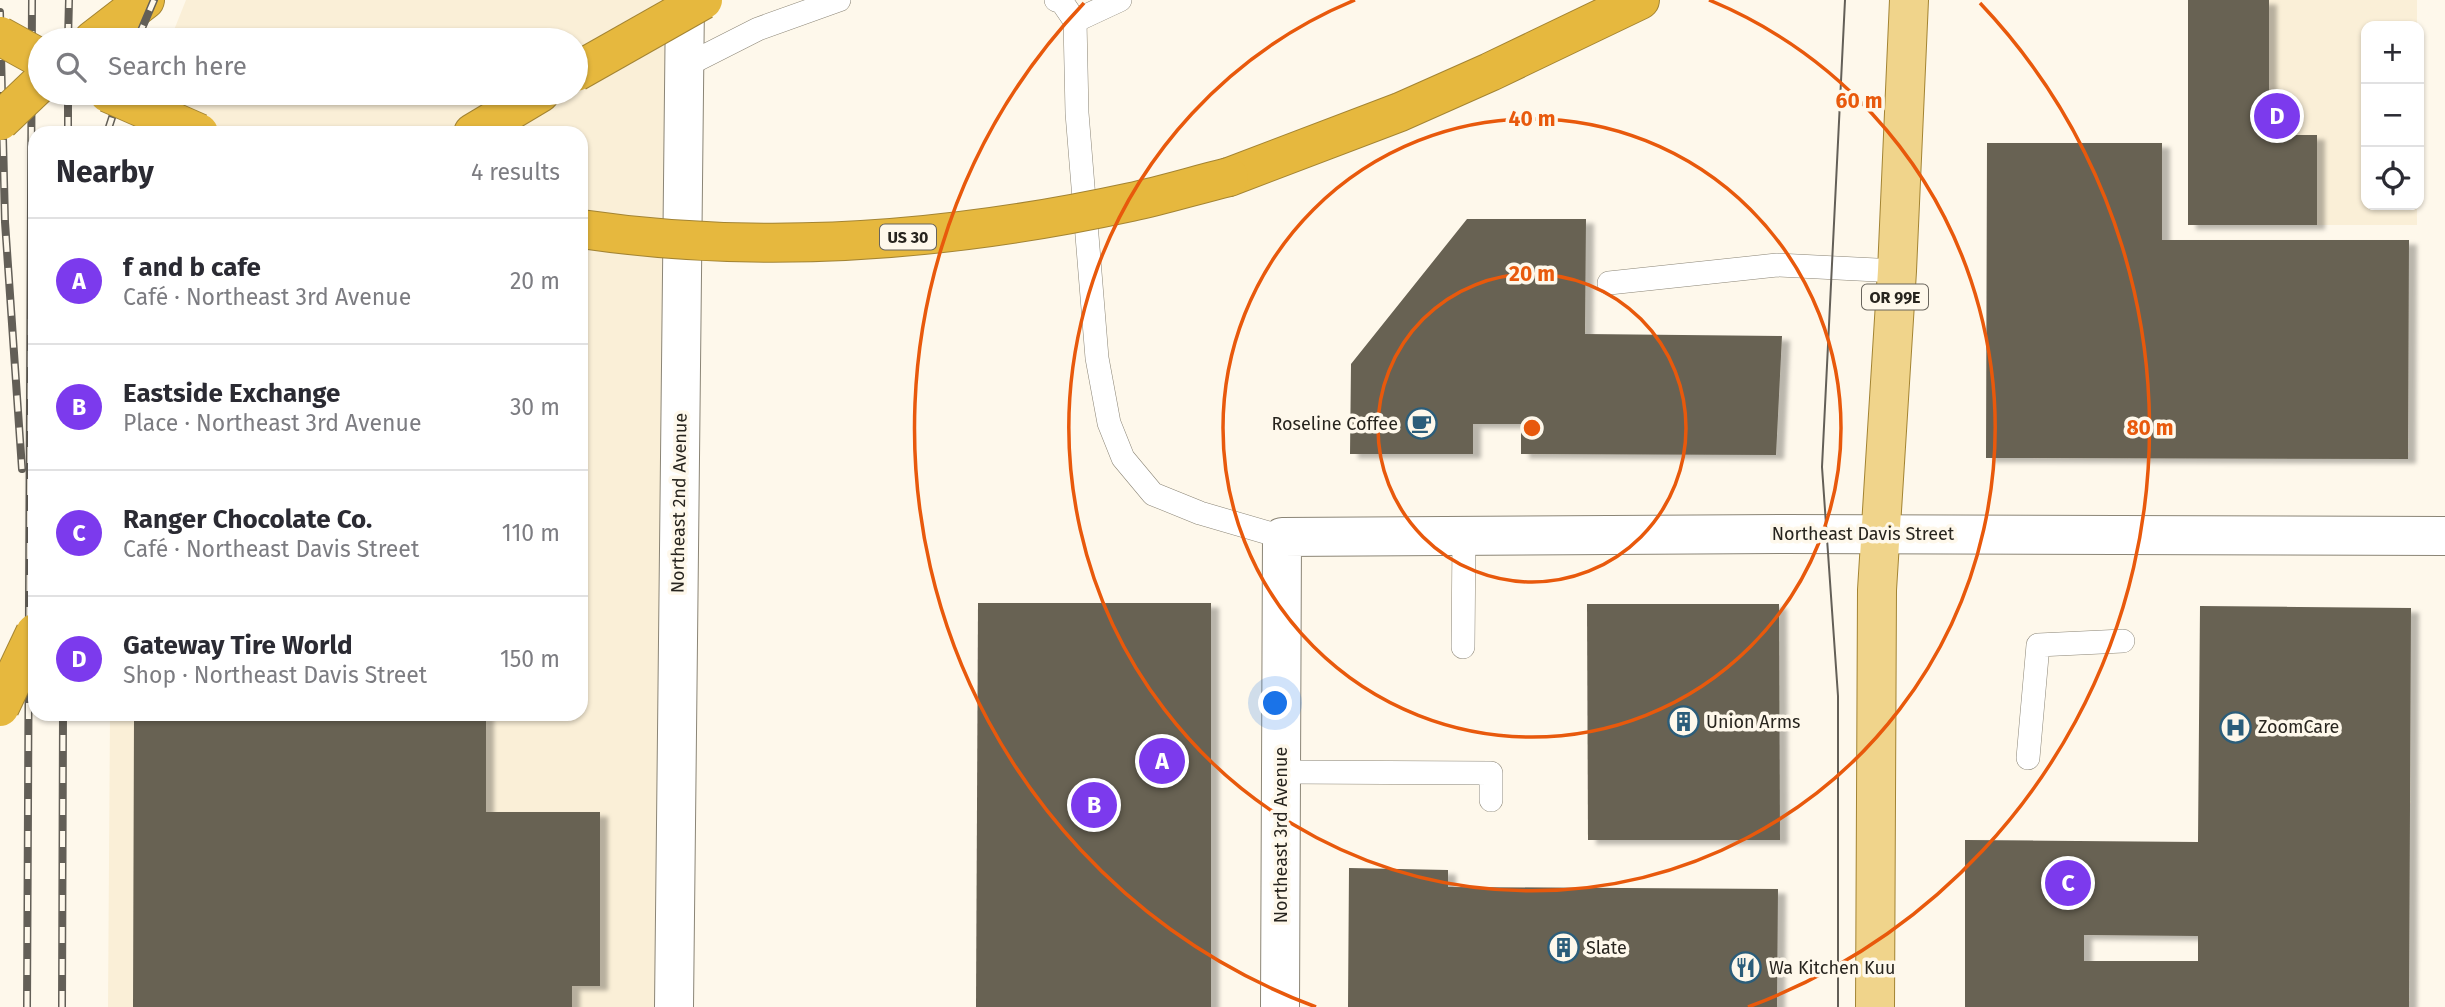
<!DOCTYPE html>
<html lang="en">
<head>
<meta charset="utf-8">
<style>
	:root { --surface:#fff; --page:#f7f7f7; --text:#2b2b33; --muted:#7c7c81; --line:#e1e1e2; --accent:#7c3aed }
	body { margin:0; font-family:"Fira Sans",sans-serif; background:var(--page); color:var(--text) }
	.controls { position:absolute; right:21px; top:21px; display:grid; overflow:hidden; border-radius:14px; box-shadow:0 2px 5px #0004 }
	.controls button { width:63px; height:63px; display:grid; place-items:center; padding:0; border:0; border-bottom:2px solid var(--line); background:var(--surface); color:var(--text); font:35px sans-serif }
	.you { position:absolute; left:1276px; top:704px; width:24px; height:24px; margin:-18px; border:5px solid #fff; border-radius:50%; background:#1a73e8; box-shadow:0 0 0 10px #1a73e833 }
	.badge { display:grid; place-items:center; width:46px; height:46px; border-radius:50%; background:var(--accent); color:#fff; font-size:23px; font-weight:700 }
	.pin { position:absolute; translate:-50% -50%; border:4px solid #fff; box-shadow:0 2px 7px #0006 }
	.list { margin:0; padding:0; list-style:none }
	h2 { display:flex; justify-content:space-between; align-items:center; height:91px; margin:0; padding:0 28px; font-size:30px }
	h2 small { font-size:23px; font-weight:400; color:var(--muted) }
	.list li { display:grid; grid-template-columns:46px 1fr auto; gap:21px; align-items:center; box-sizing:border-box; height:126px; padding:0 28px; border-top:2px solid var(--line) }
	.list b { display:block; font-size:26px; white-space:nowrap }
	.list p { margin:0; font-size:23px; white-space:nowrap; color:var(--muted) }
	.list em { font-size:23px; font-style:normal; color:var(--muted) }
	.icon { flex:none; width:38px; height:38px; fill:none; stroke:currentColor; stroke-width:2; stroke-linecap:round; stroke-linejoin:round }
	.map { position:relative; flex:none; width:2445px; height:1007px; overflow:hidden }
	.search { position:absolute; background:var(--surface); box-shadow:0 2px 5px #0004; left:28px; top:28px; width:560px; height:77px; display:flex; align-items:center; gap:18px; box-sizing:border-box; padding:0 24px; border-radius:38px; color:var(--muted); font-size:26px }
	.panel { position:absolute; background:var(--surface); box-shadow:0 2px 5px #0004; left:28px; top:126px; width:560px; height:595px; border-radius:21px }
	.map>svg:first-child { display:block }
	.built { fill:#faefd7 }
	.building { fill:#686253; fill-rule:evenodd; filter:url(#shadow) }
	.lines { fill:none; stroke-linecap:round; stroke-linejoin:round }
	.lane-casing { stroke:#8b8576; stroke-width:24 }
	.street-casing { stroke:#8b8576; stroke-width:40 }
	.primary-casing { stroke:#a38433; stroke-width:40 }
	.highway-casing { stroke:#a38433; stroke-width:40 }
	.lane { stroke:#fff; stroke-width:23 }
	.street { stroke:#fff; stroke-width:38 }
	.primary { stroke:#f0d48b; stroke-width:38 }
	.highway { stroke:#e6b83e; stroke-width:38 }
	.tram { stroke:#635f57; stroke-width:2 }
	.rail-casing { stroke:#635f57; stroke-width:8 }
	.rail { stroke:#fef8eb; stroke-width:5; stroke-dasharray:16; stroke-linecap:butt }
	.highway-bridge-casing { stroke:#a38433; stroke-width:40; stroke-linecap:butt }
	.highway-bridge { stroke:#e6b83e; stroke-width:38 }
	.ring { fill:none; stroke:#e8590c; stroke-width:3.5 }
	.labels { text-anchor:middle; dominant-baseline:central; stroke-width:7; stroke-linejoin:round; paint-order:stroke }
	.shield { fill:#fef8eb; stroke:#68645c; stroke-width:2 }
	.shield-label { font-size:16px; font-weight:bold; fill:#27241e }
	.poi-label { font-size:18px; fill:#27241e; stroke:#fef8eb; text-anchor:start }
	.street-label { font-size:18px; fill:#27241e; stroke:#fef8eb }
	.centre { fill:#e8590c; stroke:#fef8eb; stroke-width:3.5 }
	.ring-label { font-size:21px; text-anchor:middle; font-weight:bold; fill:#e8590c; stroke:#fef8eb; stroke-width:7; stroke-linejoin:round; paint-order:stroke }
</style>
</head>
<body>
<div class="map">
<svg width="2445" height="1007" viewBox="0 0 2445 1007">
	<defs>
		<filter id="shadow"><feDropShadow dx="8" dy="4.5" stdDeviation="2" flood-color="#0004"/></filter>
	</defs>
	<rect width="100%" height="100%" fill="#fef8eb"/>
	<!-- built -->
	<g class="built">
		<path d="M186,0H668L667,1007H108L110,714H581V133H135L150,93H576V40H170Z"/>
		<path d="M2188,0H2417V26H2366V205H2417V225H2188Z"/>
	</g>
	<!-- building -->
	<g class="building">
		<path d="M2188,0H2269V135H2317V225H2188Z"/>
		<path d="M1987,143H2162V240H2409L2408,459L1986,458Z"/>
		<path d="M1467,219H1586L1585,334L1782,336L1776,455L1521,454V424H1473V454H1350L1351,364Z"/>
		<path d="M978,603H1211V1007H976Z"/>
		<path d="M1587,604H1779L1780,840H1588Z"/>
		<path d="M2200,606L2411,608L2409,1007H1965V840L2198,842ZM2084,935L2198,936V961H2084Z"/>
		<path d="M134,714H486V812H600V986H572V1007H133Z"/>
		<path d="M1349,868L1448,870V887L1778,889L1777,1007H1348Z"/>
	</g>
	<g class="lines">
		<defs>
			<g id="lane">
				<path d="M1056,0L1062,2L1075,21L1077,113L1097,358L1109,423L1123,458L1153,494L1200,513L1282,537"/>
				<path d="M1075,21L1120,0"/>
				<path d="M685,66L758,29L839,0"/>
				<path d="M1609,283L1777,265L1897,271"/>
				<path d="M1463,647L1464,535"/>
				<path d="M2028,758L2038,645L2123,641"/>
				<path d="M1281,772L1491,773V800"/>
			</g>
			<g id="street">
				<path d="M674,1007L685,0"/>
				<path d="M1280,1007L1282,537L1784,534L2445,536"/>
			</g>
			<path id="primary" d="M1875,1007L1877,590L1897,271L1909,0"/>
			<g id="highway">
				<path d="M93,40L145,0"/>
				<path d="M473,133L540,93"/>
				<path d="M1229,177L1400,112L1490,72L1640,0"/>
			</g>
		</defs>
		<!-- lane casing -->
		<use href="#lane" class="lane-casing"/>
		<!-- street casing -->
		<use href="#street" class="street-casing"/>
		<!-- primary casing -->
		<use href="#primary" class="primary-casing"/>
		<!-- highway casing -->
		<use href="#highway" class="highway-casing"/>
		<!-- lane -->
		<use href="#lane" class="lane"/>
		<!-- street -->
		<use href="#street" class="street"/>
		<!-- primary -->
		<use href="#primary" class="primary"/>
		<!-- highway -->
		<use href="#highway" class="highway"/>
		<!-- tram -->
		<path class="tram" d="M1838,1007V696L1822,467L1845,0"/>
		<defs>
			<g id="rail">
				<path d="M0,12L5,222L22,469"/>
				<path d="M68,40L69,0"/>
				<path d="M137,40L154,0"/>
				<path d="M68,133V93"/>
				<path d="M107,133L120,93"/>
				<path d="M27,1007L32,0"/>
				<path d="M62,1007L63,714"/>
			</g>
		</defs>
		<!-- rail casing -->
		<use href="#rail" class="rail-casing"/>
		<!-- rail -->
		<use href="#rail" class="rail"/>
		<defs>
			<g id="highway-bridge">
				<path d="M0,36L40,58"/>
				<path d="M576,72L703,0"/>
				<path d="M108,93L199,133"/>
				<path d="M0,121L40,83"/>
				<path d="M581,229C764,256 951,241 1131,202C1164,195 1196,185 1229,177"/>
				<path d="M0,707L35,633"/>
			</g>
		</defs>
		<!-- highway-bridge casing -->
		<use href="#highway-bridge" class="highway-bridge-casing"/>
		<!-- highway-bridge -->
		<use href="#highway-bridge" class="highway-bridge"/>
	</g>
	<!-- distance rings -->
	<g class="ring">
		<circle cx="1532" cy="428" r="154"/>
		<circle cx="1532" cy="428" r="309"/>
		<path d="M1709 0A463 463 0 1 1 1355 0"/>
		<path d="M1316 1007A618 618 0 0 1 1084 3M1980 3A618 618 0 0 1 1748 1007"/>
	</g>
	<!-- icons -->
	<defs>
		<symbol id="cafe-ring" viewBox="-11 -11 22 22"><circle r="9.5" fill="#fef8eb" stroke="#2b5d7a" stroke-width="1.5"/><path d="M-5.5-4.5H6V0H3Q3 3.5 0 3.5H-2.5Q-5.5 3.5-5.5 0ZM3-3.2v2h1.7v-2ZM-6 4.5H4V6H-6Z" fill="#2b5d7a"/></symbol>
		<symbol id="building-ring" viewBox="-11 -11 22 22"><circle r="9.5" fill="#fef8eb" stroke="#2b5d7a" stroke-width="1.5"/><path d="M-4-6H4V6H1V3H-1V6H-4ZM-2.5-4.3h1.7v1.8h-1.7ZM.8-4.3h1.7v1.8H.8ZM-2.5-1h1.7V.8h-1.7ZM.8-1h1.7V.8H.8Z" fill="#2b5d7a"/></symbol>
		<symbol id="hospital-ring" viewBox="-11 -11 22 22"><circle r="9.5" fill="#fef8eb" stroke="#2b5d7a" stroke-width="1.5"/><path d="M-5-5h3v3.5h4V-5h3V5h-3V1.5h-4V5h-3Z" fill="#2b5d7a"/></symbol>
		<symbol id="restaurant-ring" viewBox="-11 -11 22 22"><circle r="9.5" fill="#fef8eb" stroke="#2b5d7a" stroke-width="1.5"/><path d="M-5-6h1v4h1v-4h1v4h1v-4h1v5L-1.5 .5V6h-2V.5L-5-1ZM5-6V6H3V1.5H1.5Q1.5-4 5-6Z" fill="#2b5d7a"/></symbol>
	</defs>
	<g fill-rule="evenodd">
		<use href="#cafe-ring" x="1404" y="406" width="35" height="35"/>
		<use href="#building-ring" x="1666" y="704" width="35" height="35"/>
		<use href="#hospital-ring" x="2218" y="710" width="35" height="35"/>
		<use href="#building-ring" x="1546" y="930" width="35" height="35"/>
		<use href="#restaurant-ring" x="1728" y="950" width="35" height="35"/>
	</g>
	<g class="labels">
		<!-- shield labels -->
		<g class="shield">
			<rect x="880" y="224.5" width="56" height="25" rx="5"/>
			<rect x="1862" y="284.5" width="66" height="25" rx="5"/>
		</g>
		<g class="shield-label">
			<text x="908" y="237">US 30</text>
			<text x="1895" y="297">OR 99E</text>
		</g>
		<!-- poi labels -->
		<g class="poi-label">
			<text x="1398" y="424" text-anchor="end">Roseline Coffee</text>
			<text x="1706" y="722">Union Arms</text>
			<text x="2258" y="727">ZoomCare</text>
			<text x="1586" y="948">Slate</text>
			<text x="1769" y="968">Wa Kitchen Kuu</text>
		</g>
		<!-- street labels -->
		<g class="street-label">
			<text transform="translate(679 503) rotate(-89)">Northeast 2nd Avenue</text>
			<text x="1863" y="534">Northeast Davis Street</text>
			<text transform="translate(1281 835) rotate(-90)">Northeast 3rd Avenue</text>
		</g>
	</g>
	<circle cx="1532" cy="428" r="10" class="centre"/>
	<g class="ring-label">
		<text x="1859" y="108">60 m</text>
		<text x="1532" y="126">40 m</text>
		<text x="1532" y="281">20 m</text>
		<text x="2150" y="435">80 m</text>
	</g>
</svg>
<div class="controls">
<button>+</button>
<button>−</button>
<button><svg class="icon" aria-label="locate" viewBox="0 0 24 24"><circle cx="12" cy="12" r="6"/><path d="M12 2v4M12 18v4M2 12h4M18 12h4"/></svg></button>
</div>
<div class="you"></div>
<div class="pin badge" style="left:1162px;top:761px">A</div>
<div class="pin badge" style="left:1094px;top:805px">B</div>
<div class="pin badge" style="left:2068px;top:883px">C</div>
<div class="pin badge" style="left:2277px;top:116px">D</div>
<div class="search"><svg class="icon" aria-label="search" viewBox="0 0 24 24"><circle cx="10" cy="10" r="6"/><path d="M15 15l6 6"/></svg>Search here</div>
<section class="panel">
<h2>Nearby<small>4 results</small></h2>
<ul class="list">
<li><span class="badge">A</span><div><b>f and b cafe</b><p>Café · Northeast 3rd Avenue</p></div><em>20 m</em></li>
<li><span class="badge">B</span><div><b>Eastside Exchange</b><p>Place · Northeast 3rd Avenue</p></div><em>30 m</em></li>
<li><span class="badge">C</span><div><b>Ranger Chocolate Co.</b><p>Café · Northeast Davis Street</p></div><em>110 m</em></li>
<li><span class="badge">D</span><div><b>Gateway Tire World</b><p>Shop · Northeast Davis Street</p></div><em>150 m</em></li>
</ul>
</section>
</div>
</body>
</html>
